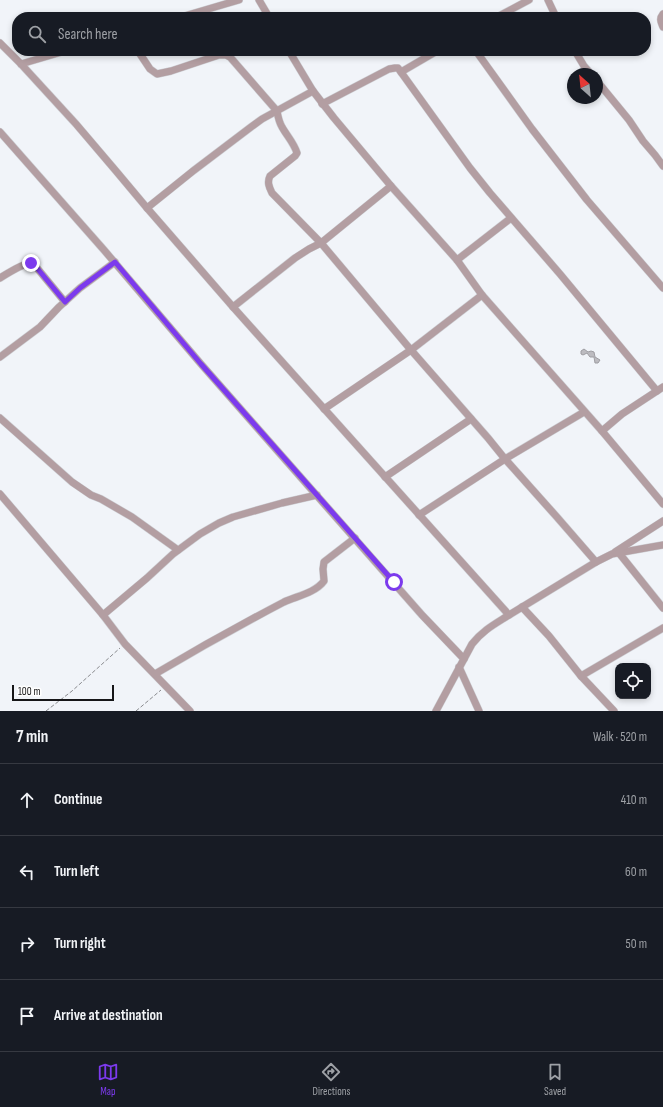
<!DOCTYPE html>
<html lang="en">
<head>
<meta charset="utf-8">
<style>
	:root { --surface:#171b24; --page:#20242c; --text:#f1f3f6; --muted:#9ea1a6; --line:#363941; --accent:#7c3aed }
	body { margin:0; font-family:"Sofia Sans Condensed",sans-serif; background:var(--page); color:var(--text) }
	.controls { position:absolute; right:12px; bottom:12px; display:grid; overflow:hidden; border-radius:8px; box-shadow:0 2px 6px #0003 }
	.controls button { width:36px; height:36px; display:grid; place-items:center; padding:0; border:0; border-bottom:1px solid var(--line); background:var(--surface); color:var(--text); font:20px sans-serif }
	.compass { position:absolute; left:567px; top:68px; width:36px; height:36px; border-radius:50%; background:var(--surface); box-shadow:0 2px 6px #0003; rotate:333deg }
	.scale { position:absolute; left:12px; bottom:10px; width:102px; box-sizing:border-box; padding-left:4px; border:2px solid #161618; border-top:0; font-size:11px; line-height:14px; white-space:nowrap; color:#161618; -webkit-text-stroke:3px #fff; paint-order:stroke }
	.stop { position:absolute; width:12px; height:12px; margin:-9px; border:3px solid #7c3aed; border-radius:50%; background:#fff }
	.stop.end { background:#7c3aed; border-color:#fff; box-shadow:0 1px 4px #0008 }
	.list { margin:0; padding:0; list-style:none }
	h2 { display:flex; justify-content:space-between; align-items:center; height:52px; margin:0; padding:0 16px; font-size:17px }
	h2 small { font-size:13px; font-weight:400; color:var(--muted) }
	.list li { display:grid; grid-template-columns:26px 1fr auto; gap:12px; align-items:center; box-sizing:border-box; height:72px; padding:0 16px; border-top:1px solid var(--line) }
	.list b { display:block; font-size:15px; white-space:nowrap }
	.list em { font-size:13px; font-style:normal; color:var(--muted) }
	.icon { flex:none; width:22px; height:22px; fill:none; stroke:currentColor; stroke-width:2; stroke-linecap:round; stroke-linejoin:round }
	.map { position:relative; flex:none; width:663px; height:711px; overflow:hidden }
	.search { position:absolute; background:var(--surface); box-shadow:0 2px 6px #0003; left:12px; right:12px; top:12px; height:44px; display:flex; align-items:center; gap:10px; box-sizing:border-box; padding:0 14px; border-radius:16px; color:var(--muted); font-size:15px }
	.sheet { height:340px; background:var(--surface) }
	nav { display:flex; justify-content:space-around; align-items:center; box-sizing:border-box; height:56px; border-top:1px solid var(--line); background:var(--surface); font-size:11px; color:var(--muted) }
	nav a { display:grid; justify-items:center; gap:2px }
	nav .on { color:var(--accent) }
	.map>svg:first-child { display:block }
	.building { fill:#bcbbc0; stroke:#9e9da2 }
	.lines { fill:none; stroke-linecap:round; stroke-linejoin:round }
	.minor-casing { stroke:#ced0d5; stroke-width:8 }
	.path { stroke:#898a8e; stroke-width:1; stroke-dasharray:4 2; stroke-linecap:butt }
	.minor { stroke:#b39ea2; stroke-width:7 }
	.route { stroke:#7c3aed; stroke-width:5 }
</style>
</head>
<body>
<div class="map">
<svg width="663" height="711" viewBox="0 0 663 711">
	<rect width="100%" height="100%" fill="#f1f4f9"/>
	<!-- building -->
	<path class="building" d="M584,349L588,352L591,351L594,352L595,357L600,360L598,363H595L594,357H590L587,353L583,355L581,354V351Z"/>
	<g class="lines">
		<defs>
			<g id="minor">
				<path d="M259,0L269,17"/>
				<path d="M548,0L556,17"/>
				<path d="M663,14C659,19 661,22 663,27"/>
				<path d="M181,17L239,0"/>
				<path d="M497,17L529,0"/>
				<path d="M0,43L21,64L76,124L116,171L147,208L233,307L509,615L596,562L612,554L663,545"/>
				<path d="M138,51L150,69L157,74L171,71L219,55H226L230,57L277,111C278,117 279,122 282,127C287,136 294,143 297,153L295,156L270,176C267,182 269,187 272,193L321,243L411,350L488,438L505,459L556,516L596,562"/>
				<path d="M289,51L313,91L334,118L391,186L457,260L482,295L602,431L663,504"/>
				<path d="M476,51L532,129L587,200L663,288"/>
				<path d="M575,51L584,66L591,74"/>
				<path d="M21,64L65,51"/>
				<path d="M401,72L437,51"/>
				<path d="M597,81L629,120L643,141L655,155L663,166"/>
				<path d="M322,104L389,69L395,68H398L470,168L490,193L560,274L657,391"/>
				<path d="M0,132L104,250L201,364L422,615L464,659"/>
				<path d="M147,208L193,171L251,127L262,119L313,91"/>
				<path d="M457,260L511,218"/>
				<path d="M0,278C8,273 22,264 31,263L37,268L65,302"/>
				<path d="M233,307L295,258L309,249L321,243L391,186"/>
				<path d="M0,357L40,327L59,307L80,288L115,262"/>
				<path d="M324,409L411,350L482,295"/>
				<path d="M0,418L72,482L91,495L101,499L132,517L178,550"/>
				<path d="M602,431L622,414L663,387"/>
				<path d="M385,477L471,419"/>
				<path d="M0,494L103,615L125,644L190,711"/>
				<path d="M419,515L505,459L584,412"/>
				<path d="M615,552L663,521"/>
				<path d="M619,553L663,608"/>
				<path d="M522,607L549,636L581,676L614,711"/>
				<path d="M103,615L147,578L173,554L200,534L219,523L233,517L282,503L317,495"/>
				<path d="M459,667L479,711"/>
				<path d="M155,674C197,649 240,625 284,602C297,596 315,593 324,581L323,569L324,562L355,538"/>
				<path d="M581,676L663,628"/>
				<path d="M436,711L472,644C483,630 495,624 509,615"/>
			</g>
		</defs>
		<!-- minor casing -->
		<use href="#minor" class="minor-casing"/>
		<!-- path -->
		<g class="path">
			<path d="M46,711L72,691L120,648"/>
			<path d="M136,711L161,690"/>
		</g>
		<!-- minor -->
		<use href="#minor" class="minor"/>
	</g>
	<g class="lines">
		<!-- route -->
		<path class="route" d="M31,263L37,268L65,302L80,288L115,262L201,364L394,582"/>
	</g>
</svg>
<div class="controls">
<button><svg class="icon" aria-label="locate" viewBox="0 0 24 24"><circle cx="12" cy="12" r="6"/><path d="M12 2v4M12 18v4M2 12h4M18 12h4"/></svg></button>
</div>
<svg class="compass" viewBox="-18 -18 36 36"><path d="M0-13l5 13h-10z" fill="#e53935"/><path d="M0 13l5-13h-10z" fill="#9ea1a6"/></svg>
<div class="scale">100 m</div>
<div class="stop" style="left:394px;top:582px"></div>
<div class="stop end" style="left:31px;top:263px"></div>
<div class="search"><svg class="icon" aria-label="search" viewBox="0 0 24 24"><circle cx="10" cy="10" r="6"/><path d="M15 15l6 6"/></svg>Search here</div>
</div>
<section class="sheet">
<h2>7 min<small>Walk · 520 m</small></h2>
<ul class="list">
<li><svg class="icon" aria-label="ahead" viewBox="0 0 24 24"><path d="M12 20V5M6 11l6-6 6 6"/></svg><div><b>Continue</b></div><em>410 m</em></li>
<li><svg class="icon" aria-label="left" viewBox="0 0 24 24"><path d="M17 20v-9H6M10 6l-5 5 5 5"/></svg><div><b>Turn left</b></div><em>60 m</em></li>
<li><svg class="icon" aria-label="right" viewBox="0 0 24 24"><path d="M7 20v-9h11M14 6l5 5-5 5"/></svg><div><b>Turn right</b></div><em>50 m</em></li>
<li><svg class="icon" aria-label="arrive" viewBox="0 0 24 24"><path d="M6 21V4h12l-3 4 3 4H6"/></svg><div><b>Arrive at destination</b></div></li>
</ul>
</section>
<nav>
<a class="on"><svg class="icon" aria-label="map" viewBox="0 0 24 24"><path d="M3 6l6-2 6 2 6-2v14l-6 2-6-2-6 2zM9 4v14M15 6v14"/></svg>Map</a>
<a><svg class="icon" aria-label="directions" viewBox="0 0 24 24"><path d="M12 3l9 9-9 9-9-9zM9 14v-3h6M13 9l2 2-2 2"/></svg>Directions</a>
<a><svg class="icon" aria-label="saved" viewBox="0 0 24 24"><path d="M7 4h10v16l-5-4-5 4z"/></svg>Saved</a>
</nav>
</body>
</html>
